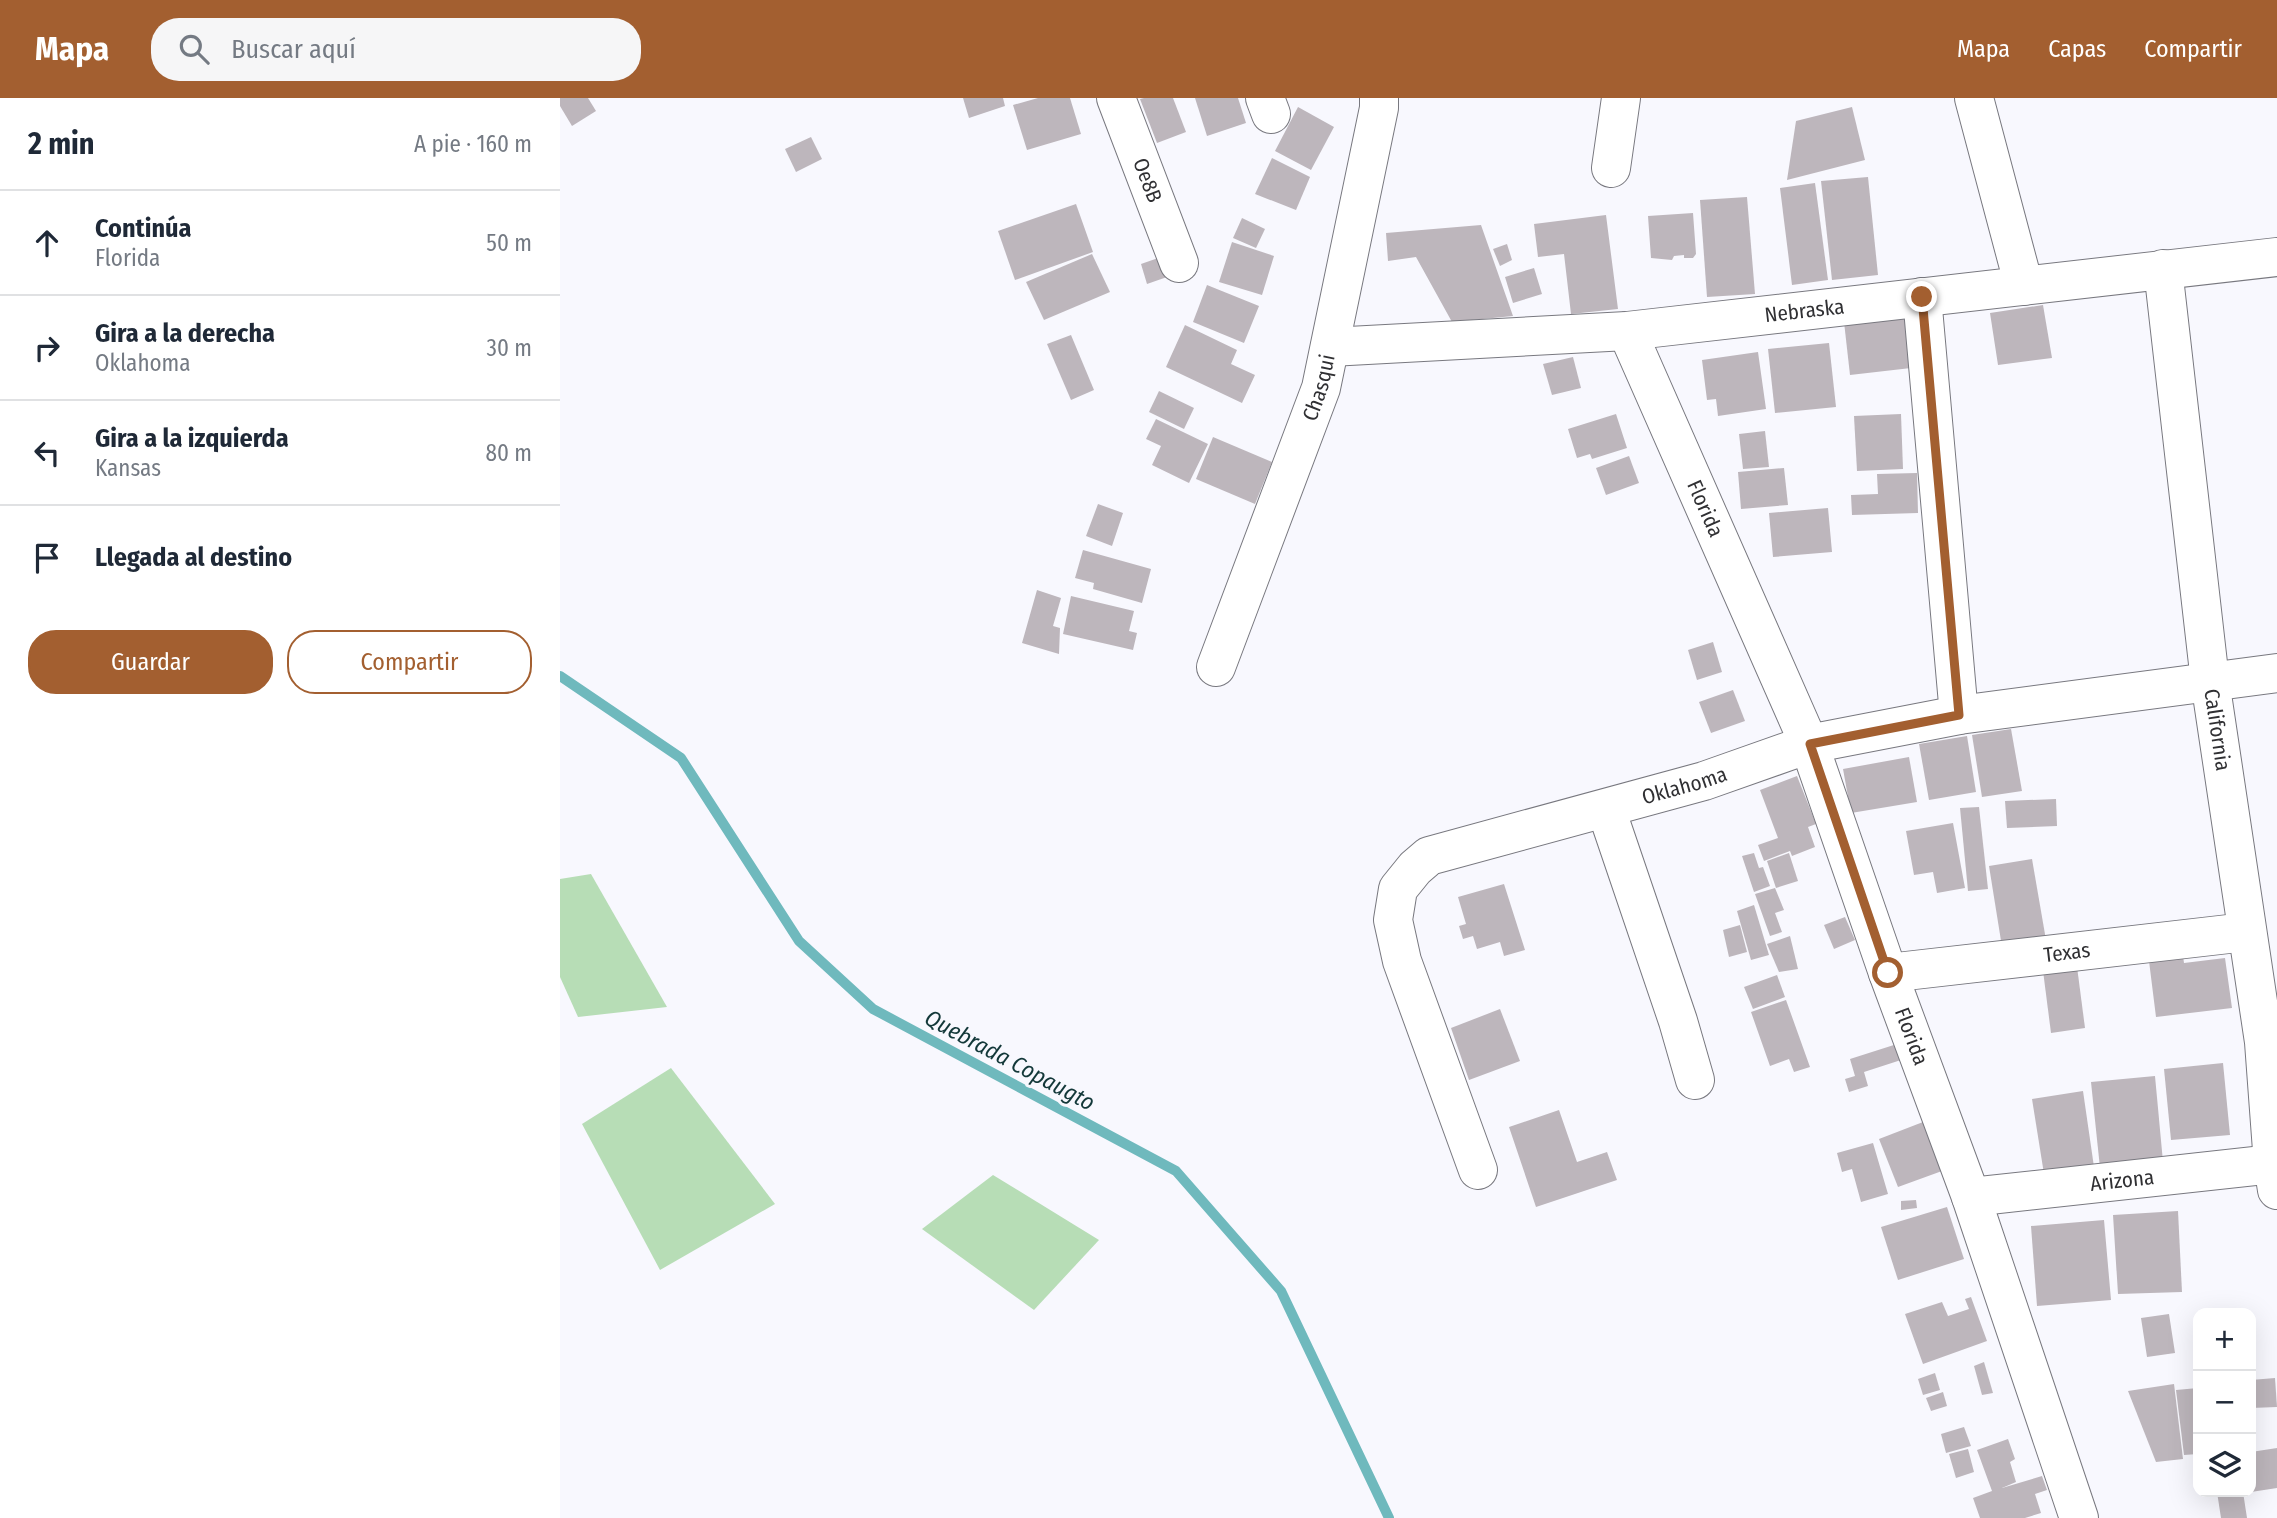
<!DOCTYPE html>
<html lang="es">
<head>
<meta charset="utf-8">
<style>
	:root { --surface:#fff; --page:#f6f6f7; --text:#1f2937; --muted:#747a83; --line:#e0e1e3; --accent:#a35f30 }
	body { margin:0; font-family:"Fira Sans Condensed",sans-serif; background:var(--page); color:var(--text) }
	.controls { position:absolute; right:21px; bottom:21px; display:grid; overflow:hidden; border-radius:14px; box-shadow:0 7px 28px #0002 }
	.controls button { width:63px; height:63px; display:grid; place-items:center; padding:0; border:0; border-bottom:2px solid var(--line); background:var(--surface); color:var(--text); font:35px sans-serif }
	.stop { position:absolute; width:21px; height:21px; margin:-16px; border:5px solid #a35f30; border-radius:50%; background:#fff }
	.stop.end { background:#a35f30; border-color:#fff; box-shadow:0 2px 7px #0008 }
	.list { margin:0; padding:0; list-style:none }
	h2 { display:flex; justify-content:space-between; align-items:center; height:91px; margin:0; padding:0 28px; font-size:30px }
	h2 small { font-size:23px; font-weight:400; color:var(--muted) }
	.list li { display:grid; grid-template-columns:46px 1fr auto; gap:21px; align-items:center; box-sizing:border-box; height:105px; padding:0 28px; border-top:2px solid var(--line) }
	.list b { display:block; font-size:26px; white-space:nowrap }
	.list p { margin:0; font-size:23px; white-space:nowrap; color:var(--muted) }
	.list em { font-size:23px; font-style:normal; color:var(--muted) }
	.actions { display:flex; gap:14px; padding:21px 28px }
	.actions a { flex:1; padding:16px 0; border:2px solid var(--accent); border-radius:28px; text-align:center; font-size:24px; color:var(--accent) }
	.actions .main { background:var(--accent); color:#fff }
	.icon { flex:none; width:38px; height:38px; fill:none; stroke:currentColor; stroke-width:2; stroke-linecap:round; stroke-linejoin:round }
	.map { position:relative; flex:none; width:1717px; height:1420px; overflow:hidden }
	header { display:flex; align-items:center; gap:42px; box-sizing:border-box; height:98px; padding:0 35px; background:var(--accent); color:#fff }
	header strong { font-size:33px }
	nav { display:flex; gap:38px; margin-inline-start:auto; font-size:24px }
	.search { width:490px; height:63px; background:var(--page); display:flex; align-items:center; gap:18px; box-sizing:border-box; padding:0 24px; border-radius:28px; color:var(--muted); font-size:26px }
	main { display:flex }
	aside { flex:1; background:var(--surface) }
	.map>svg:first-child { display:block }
	.green { fill:#b7ddb6 }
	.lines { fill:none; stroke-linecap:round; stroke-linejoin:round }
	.stream { stroke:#6fb9bd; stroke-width:10 }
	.building { fill:#bdb6bc }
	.minor-casing { stroke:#78787f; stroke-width:40 }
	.minor { stroke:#fff; stroke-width:38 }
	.route { stroke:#a35f30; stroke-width:9 }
	.labels { text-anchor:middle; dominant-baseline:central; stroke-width:6; stroke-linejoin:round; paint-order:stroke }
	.street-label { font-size:21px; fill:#303033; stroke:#f8f8fe }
	.water-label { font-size:23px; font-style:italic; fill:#133839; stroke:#f8f8fe }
</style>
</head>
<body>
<header>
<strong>Mapa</strong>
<div class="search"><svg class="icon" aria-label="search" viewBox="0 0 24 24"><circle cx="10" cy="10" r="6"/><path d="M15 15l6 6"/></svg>Buscar aquí</div>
<nav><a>Mapa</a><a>Capas</a><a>Compartir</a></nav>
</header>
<main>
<aside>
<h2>2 min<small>A pie · 160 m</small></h2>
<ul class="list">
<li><svg class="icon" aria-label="ahead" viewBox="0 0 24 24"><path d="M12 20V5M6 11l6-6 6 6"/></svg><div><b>Continúa</b><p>Florida</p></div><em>50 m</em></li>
<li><svg class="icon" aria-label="right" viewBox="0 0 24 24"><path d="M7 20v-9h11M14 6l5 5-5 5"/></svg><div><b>Gira a la derecha</b><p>Oklahoma</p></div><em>30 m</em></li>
<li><svg class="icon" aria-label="left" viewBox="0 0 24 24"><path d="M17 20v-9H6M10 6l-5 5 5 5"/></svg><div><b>Gira a la izquierda</b><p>Kansas</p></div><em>80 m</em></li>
<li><svg class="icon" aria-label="arrive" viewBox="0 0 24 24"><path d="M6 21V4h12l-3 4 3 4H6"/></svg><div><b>Llegada al destino</b></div></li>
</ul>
<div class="actions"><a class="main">Guardar</a><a>Compartir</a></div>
</aside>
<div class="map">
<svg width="1717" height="1420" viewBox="0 0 1717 1420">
	<rect width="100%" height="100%" fill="#f8f8fe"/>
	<!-- green -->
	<g class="green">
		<path d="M31,776L107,909L18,919L0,879V781Z"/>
		<path d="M111,970L215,1106L100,1172L22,1026Z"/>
		<path d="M433,1077L539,1142L474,1212L362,1131Z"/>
	</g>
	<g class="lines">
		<!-- stream -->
		<path class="stream" d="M0,578L121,660L239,843L313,911L616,1073L721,1193L829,1420"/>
	</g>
	<!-- building -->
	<g class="building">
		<path d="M0,0H28L36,13L12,28L0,8Z"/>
		<path d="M403,0H443L445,8L409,20Z"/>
		<path d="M478,0H510L521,36L467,52L453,7Z"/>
		<path d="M584,0H613L626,34L597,45L580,1Z"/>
		<path d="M635,0H678L686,25L647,38Z"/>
		<path d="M738,9L774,29L751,72L715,53Z"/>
		<path d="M1292,9L1305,62L1227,82L1236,23Z"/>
		<path d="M251,39L262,61L236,74L225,51Z"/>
		<path d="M712,60L750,79L736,112L695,96Z"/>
		<path d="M1308,79L1318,177L1272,182L1261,83Z"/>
		<path d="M1255,85L1268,182L1232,187L1220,90Z"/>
		<path d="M1187,99L1195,196L1147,199L1140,102Z"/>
		<path d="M516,106L533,154L455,182L438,133Z"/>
		<path d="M1133,115L1136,156L1133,160H1124V157L1114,158L1112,162L1091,160L1088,118Z"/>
		<path d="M1046,117L1058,211L1011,216L1004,156L978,159L974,126Z"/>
		<path d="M682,120L705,131L696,150L673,140Z"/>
		<path d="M921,127L953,218L892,224L856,159L828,163L826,135Z"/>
		<path d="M672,144L714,158L702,197L659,184Z"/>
		<path d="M947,146L952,162L940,168L933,151Z"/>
		<path d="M532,156L550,194L484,222L466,184Z"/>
		<path d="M601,159L607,179L587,186L581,166Z"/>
		<path d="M974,170L982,196L953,205L945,179Z"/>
		<path d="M647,187L699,208L684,245L633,224Z"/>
		<path d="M1483,207L1492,260L1438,267L1430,215Z"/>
		<path d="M1344,208L1351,270L1290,277L1283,215Z"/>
		<path d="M625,227L677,252L671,266L695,277L682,305L606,269Z"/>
		<path d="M511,237L534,292L511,302L487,246Z"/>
		<path d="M1269,245L1276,309L1215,315L1208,251Z"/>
		<path d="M1198,254L1206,311L1158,318L1156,301L1147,302L1142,262Z"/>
		<path d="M1013,259L1021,290L992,297L983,266Z"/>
		<path d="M599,293L634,310L624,331L589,314Z"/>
		<path d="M1056,316L1067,350L1032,361L1030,356L1017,360L1008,331Z"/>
		<path d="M1341,316L1343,371L1297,373L1294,318Z"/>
		<path d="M596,321L648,346L629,385L592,367L601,348L586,341Z"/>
		<path d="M1205,333L1209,369L1183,371L1179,336Z"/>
		<path d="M653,339L712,364L695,406L636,381Z"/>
		<path d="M1069,358L1079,385L1046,397L1036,370Z"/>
		<path d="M1224,370L1228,407L1181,411L1178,374Z"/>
		<path d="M1357,375L1358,415L1292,417L1291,397L1318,396L1317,376Z"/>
		<path d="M538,406L563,415L552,448L526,438Z"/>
		<path d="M1268,410L1272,454L1213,459L1209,415Z"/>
		<path d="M523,452L591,471L582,505L533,491L534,485L515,480Z"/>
		<path d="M477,492L501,500L493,528L500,530L499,556L462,545Z"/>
		<path d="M511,498L574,513L569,533L577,535L573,552L503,536Z"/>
		<path d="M1153,544L1162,574L1137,582L1128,552Z"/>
		<path d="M1173,592L1185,623L1151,635L1139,604Z"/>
		<path d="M1451,631L1462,693L1422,699L1412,637Z"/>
		<path d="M1407,638L1416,694L1369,702L1359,646Z"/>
		<path d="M1349,659L1357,704L1291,715L1283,671Z"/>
		<path d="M1237,678L1256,726L1248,729L1255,749L1232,758L1230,753L1204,763L1198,747L1218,740L1200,692Z"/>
		<path d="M1496,701L1497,728L1447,730L1445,703Z"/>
		<path d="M1419,709L1428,791L1408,793L1400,710Z"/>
		<path d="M1393,725L1405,790L1377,795L1373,774L1354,777L1346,733Z"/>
		<path d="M1194,755L1199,770L1203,769L1210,788L1194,794L1182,758Z"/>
		<path d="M1229,755L1238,783L1216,790L1207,763Z"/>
		<path d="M1472,761L1486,842L1442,849L1429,768Z"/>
		<path d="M944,786L965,852L944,858L940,844L917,851L913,838L903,841L899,828L906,826L898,799Z"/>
		<path d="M1215,790L1224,812L1215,815L1222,834L1210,838L1195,796Z"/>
		<path d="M1194,807L1209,857L1191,862L1177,813Z"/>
		<path d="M1285,819L1295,842L1274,851L1264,827Z"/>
		<path d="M1180,827L1187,854L1169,859L1163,832Z"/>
		<path d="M1230,838L1238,871L1219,874L1207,846Z"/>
		<path d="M1622,851L1624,865L1665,860L1672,910L1596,919L1588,855Z"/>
		<path d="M1516,861L1525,930L1491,935L1482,865Z"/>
		<path d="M1217,877L1225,899L1193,911L1184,889Z"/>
		<path d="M1226,902L1250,969L1234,974L1229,961L1210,968L1191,914Z"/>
		<path d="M940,911L960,963L909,982L891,930Z"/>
		<path d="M1337,946L1341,962L1304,974L1308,988L1289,994L1285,981L1295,978L1290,961Z"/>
		<path d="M1663,965L1670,1037L1611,1042L1604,971Z"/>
		<path d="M1595,978L1603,1064L1540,1070L1531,984Z"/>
		<path d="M1523,993L1534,1069L1484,1076L1472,1001Z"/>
		<path d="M999,1012L1017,1064L1047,1054L1057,1082L976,1109L949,1029Z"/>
		<path d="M1363,1024L1382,1073L1338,1089L1319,1041Z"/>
		<path d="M1313,1045L1328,1096L1301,1104L1292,1071L1282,1074L1277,1055Z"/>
		<path d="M1356,1102L1357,1110L1341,1112V1103Z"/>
		<path d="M1387,1109L1404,1161L1338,1182L1321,1129Z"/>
		<path d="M1618,1113L1622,1194L1558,1196L1553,1117Z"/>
		<path d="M1544,1122L1551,1202L1477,1208L1471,1128Z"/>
		<path d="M1411,1199L1427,1243L1363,1266L1345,1216L1382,1204L1388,1218L1409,1211L1405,1201Z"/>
		<path d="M1609,1216L1615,1255L1587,1259L1581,1220Z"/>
		<path d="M1424,1264L1433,1295L1422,1297L1414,1268Z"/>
		<path d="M1375,1275L1380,1292L1363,1297L1358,1281Z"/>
		<path d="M1715,1280L1717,1309L1691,1310V1282Z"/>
		<path d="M1614,1286L1623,1361L1596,1364L1568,1293Z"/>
		<path d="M1638,1290V1356L1624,1357L1616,1292Z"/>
		<path d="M1383,1294L1387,1308L1371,1313L1366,1300Z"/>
		<path d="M1404,1329L1411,1348L1386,1355L1381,1336Z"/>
		<path d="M1448,1341L1455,1361L1450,1364L1456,1384L1442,1390L1482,1378L1487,1392L1475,1396L1481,1415L1465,1420H1420L1413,1400L1432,1393L1417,1352Z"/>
		<path d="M1717,1350V1390L1691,1394V1354Z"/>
		<path d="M1408,1351L1414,1374L1396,1380L1389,1356Z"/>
		<path d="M1657,1394H1683L1687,1420H1661Z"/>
	</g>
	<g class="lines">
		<defs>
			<g id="minor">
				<path id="s1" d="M556,0L619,165"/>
				<path d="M705,0L711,16"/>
				<path d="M1414,0L1464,188"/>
				<path d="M1051,70L1061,0"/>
				<path id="s2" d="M1603,171L1650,583L1704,944L1713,1066L1717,1092"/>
				<path d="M1362,199L1399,617"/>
				<path id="s3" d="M1067,233L1249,646L1328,875L1411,1099L1519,1420"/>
				<path id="s4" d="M770,249L1067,233L1717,159"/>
				<path id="s5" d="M656,569L761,290L819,10V0"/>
				<path d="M1046,711L1118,923L1135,982"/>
				<path id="s6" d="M1328,875L1686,834"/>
				<path id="s7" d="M918,1072L842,863L833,822L838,791L855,770L869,758L1144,683L1249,646L1399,617L1717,575"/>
				<path id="s8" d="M1411,1099L1713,1066"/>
			</g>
		</defs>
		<!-- minor casing -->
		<use href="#minor" class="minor-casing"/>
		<!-- minor -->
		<use href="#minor" class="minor"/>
	</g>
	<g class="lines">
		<!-- route -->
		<path class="route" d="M1328,875L1250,646L1399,617L1362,199"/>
	</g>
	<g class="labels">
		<!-- street labels -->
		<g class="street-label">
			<text stroke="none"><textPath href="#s1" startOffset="88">Oe8B</textPath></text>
			<text stroke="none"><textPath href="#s4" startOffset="476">Nebraska</textPath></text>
			<text stroke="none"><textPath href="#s5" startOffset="298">Chasqui</textPath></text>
			<text stroke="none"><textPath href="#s3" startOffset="194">Florida</textPath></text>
			<text stroke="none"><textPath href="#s2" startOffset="464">California</textPath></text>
			<text stroke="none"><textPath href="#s7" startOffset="606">Oklahoma</textPath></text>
			<text stroke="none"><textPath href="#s6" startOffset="180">Texas</textPath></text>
			<text stroke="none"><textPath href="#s3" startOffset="761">Florida</textPath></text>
			<text stroke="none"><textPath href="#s8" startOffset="152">Arizona</textPath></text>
		</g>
		<!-- water labels -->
		<g class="water-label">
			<text transform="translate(450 962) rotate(28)">Quebrada Copaugto</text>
		</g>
	</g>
</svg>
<div class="controls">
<button>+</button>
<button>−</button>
<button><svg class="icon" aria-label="layers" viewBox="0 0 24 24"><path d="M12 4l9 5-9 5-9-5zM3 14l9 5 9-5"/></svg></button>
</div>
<div class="stop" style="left:1328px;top:875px"></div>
<div class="stop end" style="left:1362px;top:199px"></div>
</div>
</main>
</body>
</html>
